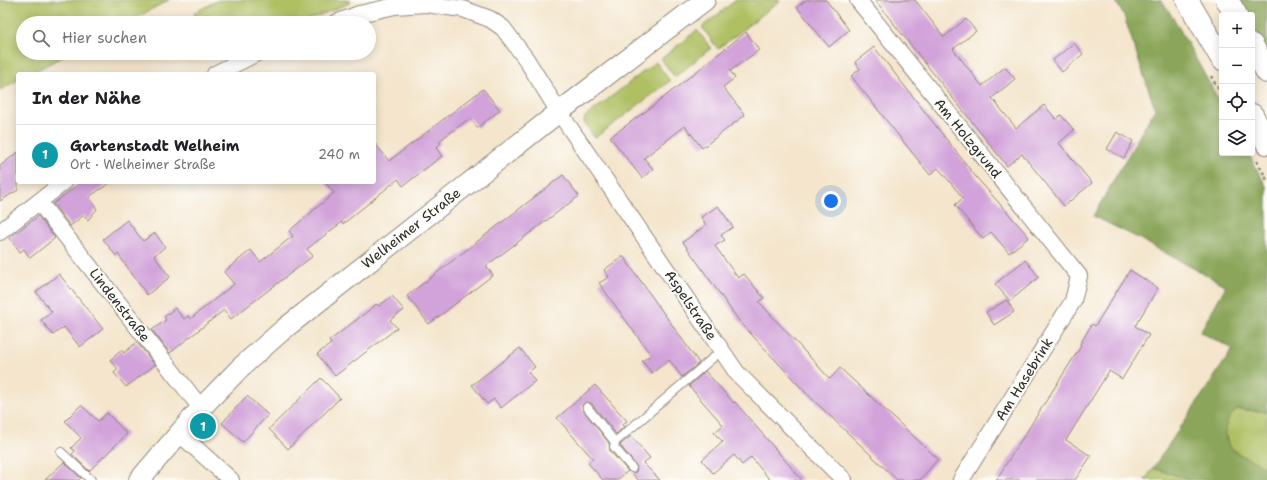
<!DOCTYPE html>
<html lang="de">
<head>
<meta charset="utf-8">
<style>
	:root { --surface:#fff; --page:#f2f2f2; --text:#202124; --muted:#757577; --line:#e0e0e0; --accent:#7c3aed }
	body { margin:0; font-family:"Shantell Sans",sans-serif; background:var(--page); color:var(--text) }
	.controls { position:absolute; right:12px; top:12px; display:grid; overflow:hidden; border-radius:4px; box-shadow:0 2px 10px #0003 }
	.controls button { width:36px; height:36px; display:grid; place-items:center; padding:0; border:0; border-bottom:1px solid var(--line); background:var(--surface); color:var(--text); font:20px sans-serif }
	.you { position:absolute; left:831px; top:201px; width:14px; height:14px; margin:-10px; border:3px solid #fff; border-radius:50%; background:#1a73e8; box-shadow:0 0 0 6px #1a73e833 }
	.badge { display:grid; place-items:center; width:26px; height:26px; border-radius:50%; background:var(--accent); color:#fff; font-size:13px; font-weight:700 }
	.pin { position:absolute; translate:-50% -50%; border:2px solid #fff; box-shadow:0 1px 4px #0006 }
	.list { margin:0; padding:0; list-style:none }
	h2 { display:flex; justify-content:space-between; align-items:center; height:52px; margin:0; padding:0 16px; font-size:17px }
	h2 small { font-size:13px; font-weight:400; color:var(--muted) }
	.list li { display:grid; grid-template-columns:26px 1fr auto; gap:12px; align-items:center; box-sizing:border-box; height:60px; padding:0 16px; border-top:1px solid var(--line) }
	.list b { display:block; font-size:15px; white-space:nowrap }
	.list p { margin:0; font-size:13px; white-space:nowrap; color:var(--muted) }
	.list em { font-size:13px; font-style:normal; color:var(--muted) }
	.icon { flex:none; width:22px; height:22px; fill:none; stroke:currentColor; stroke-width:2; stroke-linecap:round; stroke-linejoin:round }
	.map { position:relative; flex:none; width:1267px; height:480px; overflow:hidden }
	.search { position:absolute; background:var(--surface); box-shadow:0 2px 10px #0003; left:16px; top:16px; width:360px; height:44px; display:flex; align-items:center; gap:10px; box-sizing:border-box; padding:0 14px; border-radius:22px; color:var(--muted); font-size:15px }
	.panel { position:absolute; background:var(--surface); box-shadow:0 2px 10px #0003; left:16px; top:72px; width:360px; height:112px; border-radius:4px }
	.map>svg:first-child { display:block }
	.green { fill:#afc064; stroke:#6d7648 }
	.forest { fill:#8ba65a; stroke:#5b6842 }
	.building { fill:#d2a3da }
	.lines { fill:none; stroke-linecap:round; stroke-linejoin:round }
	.service-casing { stroke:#90887c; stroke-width:10 }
	.minor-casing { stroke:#90887c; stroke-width:18 }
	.tertiary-casing { stroke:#90887c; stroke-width:22 }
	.primary-casing { stroke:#90887c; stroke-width:24 }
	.path { stroke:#90887c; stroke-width:2.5; stroke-dasharray:3 3; stroke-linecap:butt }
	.service { stroke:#fff; stroke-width:8 }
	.minor { stroke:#fff; stroke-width:16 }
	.tertiary { stroke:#fff; stroke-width:20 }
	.primary { stroke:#fff; stroke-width:22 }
	.labels { text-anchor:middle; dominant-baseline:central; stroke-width:4; stroke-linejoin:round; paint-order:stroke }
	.street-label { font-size:14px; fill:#2b2b2b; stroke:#fdfcf7 }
</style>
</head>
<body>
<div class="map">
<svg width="1267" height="480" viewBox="0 0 1267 480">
	<rect width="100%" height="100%" fill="#fdfcf7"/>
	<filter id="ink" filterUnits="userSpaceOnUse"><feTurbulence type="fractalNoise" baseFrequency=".025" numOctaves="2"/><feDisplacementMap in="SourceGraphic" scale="8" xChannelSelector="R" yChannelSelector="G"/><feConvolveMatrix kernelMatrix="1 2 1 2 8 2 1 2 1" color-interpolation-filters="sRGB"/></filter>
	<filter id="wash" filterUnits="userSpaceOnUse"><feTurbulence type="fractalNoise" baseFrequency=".012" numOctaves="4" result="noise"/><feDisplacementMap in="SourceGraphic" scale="16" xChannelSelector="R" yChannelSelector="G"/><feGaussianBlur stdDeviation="0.9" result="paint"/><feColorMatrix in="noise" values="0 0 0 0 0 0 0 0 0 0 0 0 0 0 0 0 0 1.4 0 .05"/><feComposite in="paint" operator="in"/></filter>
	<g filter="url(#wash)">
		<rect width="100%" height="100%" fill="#f4e5cc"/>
		<!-- green -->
		<g class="green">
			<path d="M0,0H169L126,23H23V53H69L30,74H18V80L0,90Z"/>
			<path d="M218,0H349L350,3L301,23H198L194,13Z"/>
			<path d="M736,0H781L718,49L702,27Z"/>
			<path d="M697,30L711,48L675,77L661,59Z"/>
			<path d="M656,62L670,81L595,138L584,122L585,117Z"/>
			<path d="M1237,409L1267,412V473C1263,467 1258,465 1252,462C1230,450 1223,445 1227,419Z"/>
			<path d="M1153,468L1188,478L1191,480H1145Z"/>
		</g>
		<!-- forest -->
		<g class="forest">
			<path d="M1114,0H1161L1174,19L1222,106V153H1248L1267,188V412L1237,409C1229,417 1225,423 1225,434C1227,456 1251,456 1264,468C1267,471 1267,476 1267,480H1191L1153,468L1233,349L1200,332L1226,286L1138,238L1093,216L1155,109L1123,13Z"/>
			<path d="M1229,0H1267V69L1252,41V15H1238Z"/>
		</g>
		<g id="blocks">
			<!-- building -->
			<g class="building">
				<path d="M806,0H826L849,30L829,47L797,7Z"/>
				<path d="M875,0H915L944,37L966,19L976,31L953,49L982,86L1005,67L1015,79L992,98L1016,128L1044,105L1056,119L1061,115L1074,130L1059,143L1092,183L1064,206L1022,154L1007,166Z"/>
				<path d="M746,32L759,50L730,71L735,78L723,87L745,115L702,148L685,126L644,158L653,169L642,178L610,137L653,106Z"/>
				<path d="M1074,43L1083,54L1062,72L1053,60Z"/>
				<path d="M874,47L976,177L1029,237L1009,253L991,232L983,239L955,205L963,198L950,182L938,168L930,175L851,76L860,69L855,62Z"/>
				<path d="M483,89L500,110L477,128L470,118L439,141L441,143L436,148L442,156L403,186L398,179L343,224L342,222L307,249L313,256L231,319L224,310L170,353L152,330L166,320L164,317L175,308L184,319L188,316L190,319L234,284L224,272L251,250L260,262L293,236L289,231L334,193L325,182H374V142L389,161Z"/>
				<path d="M1117,132L1133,141L1124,158L1107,149Z"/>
				<path d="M18,152V190L0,201V166Z"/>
				<path d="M563,175L579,196L486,266L493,275L429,324L407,296Z"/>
				<path d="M81,182H111L89,197L97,209L88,220L84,215L70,226L53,204Z"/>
				<path d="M718,206L733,227L721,235L725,240L715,246L738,278L744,274L764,298L759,302L830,379L840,368L938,459L920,480H897L805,392L739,321L683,242L706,225L701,217Z"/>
				<path d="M38,216L55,238L30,258L24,249L20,252L9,238Z"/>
				<path d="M127,220L143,241L155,233L165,247L154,256L170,277L147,295L118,254L116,256L103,239Z"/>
				<path d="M623,256L699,363L682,377L669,360L652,373L642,361L651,355L599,283L609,277L604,270Z"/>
				<path d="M1025,260L1039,277L1010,301L995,284Z"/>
				<path d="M1130,270L1158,288L1135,326L1149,335L1122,379L1109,371L1066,440L1091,456L1075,480H996L1081,346L1080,344L1092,324L1095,326Z"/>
				<path d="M59,274L103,329L80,347L64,327L53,335L41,320L52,312L36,292Z"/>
				<path d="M392,296L404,310L390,320L397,328L335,376L317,354L331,344L329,341L377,304L379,306Z"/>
				<path d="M1007,300L1014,312L994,325L986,312Z"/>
				<path d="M137,342L155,365L126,387L114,373L118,369L110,360L122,350L124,353Z"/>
				<path d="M520,348L535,367L528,372L535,381L501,408L494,399L487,404L472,385Z"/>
				<path d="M705,371L734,403L735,402L802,480H770L751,457L742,465L734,455L713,473L702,460L723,442L714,433L723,425L689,386Z"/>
				<path d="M321,378L340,398L288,449L269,429Z"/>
				<path d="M595,385L627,421L622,425L624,427L616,434L591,403L586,402L582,405L583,410L609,443L610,451L628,471L617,480H603L588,463L593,459L557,418Z"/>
				<path d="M247,396L268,415L243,442L222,423Z"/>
				<path d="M81,405L98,421L107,413L127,434L89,471L72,454L75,451L71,448L81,438L65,421Z"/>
				<path d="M631,436L650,458L643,463L660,480H638L632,473L636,472L637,467L620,445Z"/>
				<path d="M64,462L81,478L79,480H45Z"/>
			</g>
		</g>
	</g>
	<g filter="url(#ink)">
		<use href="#blocks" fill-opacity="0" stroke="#90887c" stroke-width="1"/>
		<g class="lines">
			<defs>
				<g id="service">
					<path d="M587,407L615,442L722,350"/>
					<path d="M615,442L614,447L632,468"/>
					<path d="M61,452L91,480"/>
				</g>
				<g id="minor">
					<path d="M858,0L1079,276L1073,301L961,480"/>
					<path d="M336,23L359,14L395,6L425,4L463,9L490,19L503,28L526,59L559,112L737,373L844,480"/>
					<path d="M215,74L257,53"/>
					<path d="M39,202L201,408"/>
					<path d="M0,232L64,182"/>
					<path d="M180,434L231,480"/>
				</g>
				<path id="tertiary" d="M139,480L201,408L241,367L284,329L559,112L705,0"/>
				<g id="primary">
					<path d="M1187,0L1222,59"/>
					<path d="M1227,0L1236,15"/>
					<path d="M1252,45L1267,72"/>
					<path d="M1252,115L1267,143"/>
				</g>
			</defs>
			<!-- service casing -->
			<use href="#service" class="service-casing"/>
			<!-- minor casing -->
			<use href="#minor" class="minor-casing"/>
			<!-- tertiary casing -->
			<use href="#tertiary" class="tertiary-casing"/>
			<!-- primary casing -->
			<use href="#primary" class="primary-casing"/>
			<!-- path -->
			<g class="path">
				<path d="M1211,76L1222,96"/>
				<path d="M1257,161L1267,180"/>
			</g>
			<!-- service -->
			<use href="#service" class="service"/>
			<!-- minor -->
			<use href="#minor" class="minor"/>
			<!-- tertiary -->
			<use href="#tertiary" class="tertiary"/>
			<!-- primary -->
			<use href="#primary" class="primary"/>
		</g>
	</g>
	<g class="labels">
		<!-- street labels -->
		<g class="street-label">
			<text transform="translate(968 138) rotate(51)">Am Holzgrund</text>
			<text transform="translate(411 228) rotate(-38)">Welheimer Straße</text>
			<text transform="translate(120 305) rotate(52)">Lindenstraße</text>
			<text transform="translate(691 305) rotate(56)">Aspelstraße</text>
			<text transform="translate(1024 379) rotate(-58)">Am Hasebrink</text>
		</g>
	</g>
</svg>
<div class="controls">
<button>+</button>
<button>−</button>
<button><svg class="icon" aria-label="locate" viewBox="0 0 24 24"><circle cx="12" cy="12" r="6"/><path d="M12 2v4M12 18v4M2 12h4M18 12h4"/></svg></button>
<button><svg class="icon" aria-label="layers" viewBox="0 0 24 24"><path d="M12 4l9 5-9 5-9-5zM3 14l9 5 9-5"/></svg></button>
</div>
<div class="you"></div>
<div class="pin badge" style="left:203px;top:426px;background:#0f9aa8">1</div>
<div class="search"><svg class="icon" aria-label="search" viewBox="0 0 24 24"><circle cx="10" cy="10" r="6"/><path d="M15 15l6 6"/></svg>Hier suchen</div>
<section class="panel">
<h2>In der Nähe<small></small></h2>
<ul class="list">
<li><span class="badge" style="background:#0f9aa8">1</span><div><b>Gartenstadt Welheim</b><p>Ort · Welheimer Straße</p></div><em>240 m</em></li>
</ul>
</section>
</div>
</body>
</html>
